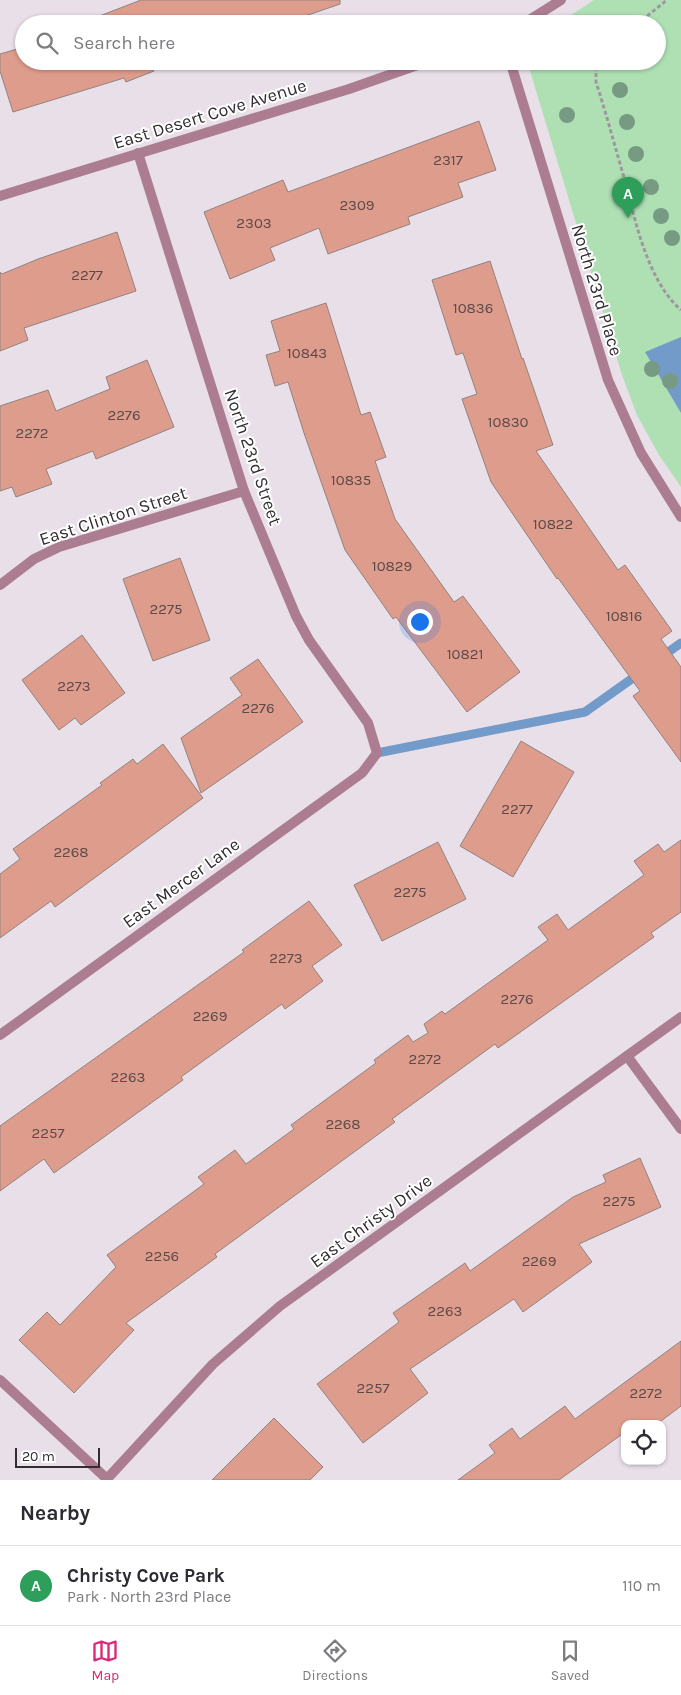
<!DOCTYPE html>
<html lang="en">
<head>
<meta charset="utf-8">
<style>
	:root { --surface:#fff; --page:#f2f2f3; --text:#2b2b33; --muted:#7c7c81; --line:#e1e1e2; --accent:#db2777 }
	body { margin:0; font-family:Karla,sans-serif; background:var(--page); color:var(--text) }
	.controls { position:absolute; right:15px; bottom:15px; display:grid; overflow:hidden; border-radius:10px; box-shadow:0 1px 4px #0004 }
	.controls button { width:45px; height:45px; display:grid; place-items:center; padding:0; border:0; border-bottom:1px solid var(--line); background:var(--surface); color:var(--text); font:25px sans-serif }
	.scale { position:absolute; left:15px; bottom:12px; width:85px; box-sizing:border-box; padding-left:5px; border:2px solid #312d31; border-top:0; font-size:14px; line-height:18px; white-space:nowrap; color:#312d31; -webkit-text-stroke:4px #fff; paint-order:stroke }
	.you { position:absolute; left:419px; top:621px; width:18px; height:18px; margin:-12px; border:4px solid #fff; border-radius:50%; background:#1a73e8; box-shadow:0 0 0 8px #1a73e833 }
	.badge { display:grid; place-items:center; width:32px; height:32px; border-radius:50%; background:var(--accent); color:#fff; font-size:16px; font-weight:700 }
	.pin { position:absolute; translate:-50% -41px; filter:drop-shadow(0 1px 2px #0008) }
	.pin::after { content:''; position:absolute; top:26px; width:18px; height:15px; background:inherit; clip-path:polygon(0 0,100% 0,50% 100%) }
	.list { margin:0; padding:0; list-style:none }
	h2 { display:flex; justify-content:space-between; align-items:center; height:65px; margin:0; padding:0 20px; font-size:21px }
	h2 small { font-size:16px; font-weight:400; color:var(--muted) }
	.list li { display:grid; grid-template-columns:32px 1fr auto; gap:15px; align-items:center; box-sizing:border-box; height:80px; padding:0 20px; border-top:1px solid var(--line) }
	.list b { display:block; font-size:19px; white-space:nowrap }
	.list p { margin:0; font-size:16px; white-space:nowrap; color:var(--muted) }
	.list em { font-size:16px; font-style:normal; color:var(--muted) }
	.icon { flex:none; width:28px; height:28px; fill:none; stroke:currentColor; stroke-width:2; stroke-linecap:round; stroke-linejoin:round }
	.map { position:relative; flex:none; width:681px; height:1480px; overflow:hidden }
	.search { position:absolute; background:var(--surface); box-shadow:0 1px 4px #0004; left:15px; right:15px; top:15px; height:55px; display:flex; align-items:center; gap:12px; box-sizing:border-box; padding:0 18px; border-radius:28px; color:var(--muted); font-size:19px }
	.sheet { height:145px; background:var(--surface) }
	nav { display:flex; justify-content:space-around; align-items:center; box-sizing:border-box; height:70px; border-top:1px solid var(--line); background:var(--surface); font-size:14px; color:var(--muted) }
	nav a { display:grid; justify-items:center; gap:2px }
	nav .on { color:var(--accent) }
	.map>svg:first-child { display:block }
	.green { fill:#aee0b4 }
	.water { fill:#729bca }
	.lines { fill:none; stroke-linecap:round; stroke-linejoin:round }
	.stream { stroke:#729bca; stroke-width:9 }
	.building { fill:#de9c8c; stroke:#918380 }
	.path { stroke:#9f979f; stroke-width:3; stroke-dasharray:4 2.5; stroke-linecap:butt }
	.street { stroke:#ac7d91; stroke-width:10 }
	.tree { fill:#779b82 }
	.labels { text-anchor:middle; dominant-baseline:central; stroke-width:4; stroke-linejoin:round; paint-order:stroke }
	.number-label { font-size:15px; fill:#5c4948 }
	.street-label { font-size:18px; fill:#312d31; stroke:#fff }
</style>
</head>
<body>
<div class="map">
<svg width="681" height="1480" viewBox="0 0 681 1480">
	<rect width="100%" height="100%" fill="#e9dfe9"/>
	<!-- green -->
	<path class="green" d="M594,0H681V487L659,455L637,415L622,375L527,61H657V24H557Z"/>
	<!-- water -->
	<path class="water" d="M681,337V413L645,352Z"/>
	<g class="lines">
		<!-- stream -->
		<g class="stream">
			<path d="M660,658L681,643"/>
			<path d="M377,753L585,712L640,673"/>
		</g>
	</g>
	<!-- building -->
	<g class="building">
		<path d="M141,0H340V4L282,24H84V22Z"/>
		<path d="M24,47V61H159L160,67L153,69L154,71L126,82L124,78L13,112L0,71V54Z"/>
		<path d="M479,121L496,170L458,183L463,197L408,217L410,224L328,254L319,228L270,248L275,260L230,279L204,212L283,180L288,192Z"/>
		<path d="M117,232L136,291L24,328L28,340L0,351V272L2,274L38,259Z"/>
		<path d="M490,261L522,359L523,358L553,445L536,451L618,570L625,565L672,631L661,639L681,667V762L633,696L640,691L558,578L557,579L491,482L462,399L477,394L463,353L456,355L432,280Z"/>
		<path d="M326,303L361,415L370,412L386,457L375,461L395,519L454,602L463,596L520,672L467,712L396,617L393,619L345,550L304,433L288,382L275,386L266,355L280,351L271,321Z"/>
		<path d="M147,360L174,427L96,459L93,451L46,469L52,484L16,497L12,487L0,491V406L48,390L56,411L110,389L106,377Z"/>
		<path d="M180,558L210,640L153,661L123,579Z"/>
		<path d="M82,635L125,693L81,725L75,718L59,730L22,680Z"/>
		<path d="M258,659L303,722L201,793L181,738L242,695L230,678Z"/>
		<path d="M521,741L574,772L513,877L460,846Z"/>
		<path d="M163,744L203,798L55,907L51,901L0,938V874L20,859L13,849L102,785L100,783L133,759L137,764Z"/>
		<path d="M681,840V912L651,933L654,937L498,1048L495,1044L392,1119L395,1122L215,1254L217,1257L126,1323L134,1330L74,1393L19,1340L47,1312L60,1325L116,1267L107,1255L204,1184L198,1177L235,1150L246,1164L294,1129L291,1125L376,1063L374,1060L408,1035L413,1042L428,1033L424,1024L442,1011L445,1014L548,940L538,927L557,914L568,930L644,875L634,861L658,844L664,852Z"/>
		<path d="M438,842L466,899L382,941L354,885Z"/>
		<path d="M309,901L342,945L312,966L323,981L285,1009L282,1004L181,1077L183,1080L54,1173L44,1159L0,1191V1126L244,952L242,950Z"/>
		<path d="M640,1158L661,1207L579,1244L592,1262L523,1312L514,1299L410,1369L428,1393L363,1443L317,1384L399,1322L393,1313L465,1263L470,1271L573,1197L606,1182L603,1175Z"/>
		<path d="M681,1341V1406L657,1424H625V1432L559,1480H458L495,1453L489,1445L512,1428L520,1439L565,1406L575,1419Z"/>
		<path d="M274,1418L323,1467L310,1480H212Z"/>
	</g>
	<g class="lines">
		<!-- path -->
		<g class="path">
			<path d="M637,24L667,0"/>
			<path d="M599,61L596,65V82C606,113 614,143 623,174C635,218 646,279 681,310"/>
		</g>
		<!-- street -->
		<g class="street">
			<path d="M523,24L561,0"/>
			<path d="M510,61L608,380L641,453L681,517"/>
			<path d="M0,196L349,89L429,61"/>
			<path d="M0,585L34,559L59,547L244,491"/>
			<path d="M0,1035L362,773L377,753L368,723L309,640L296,616L244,491L138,153"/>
			<path d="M627,1056L681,1129"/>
			<path d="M0,1380L107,1479"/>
			<path d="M106,1480L213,1364L280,1306L681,1017"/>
		</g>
	</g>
	<!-- trees -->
	<g class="tree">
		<circle cx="620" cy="90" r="8"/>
		<circle cx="567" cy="115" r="8"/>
		<circle cx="627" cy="122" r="8"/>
		<circle cx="636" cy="154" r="8"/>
		<circle cx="651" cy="187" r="8"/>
		<circle cx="661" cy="216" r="8"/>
		<circle cx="672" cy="238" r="8"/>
		<circle cx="652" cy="369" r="8"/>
		<circle cx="670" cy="381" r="8"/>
	</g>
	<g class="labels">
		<!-- number labels -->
		<g class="number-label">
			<text x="448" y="160">2317</text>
			<text x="357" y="205">2309</text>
			<text x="254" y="223">2303</text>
			<text x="87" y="275">2277</text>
			<text x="473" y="308">10836</text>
			<text x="307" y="353">10843</text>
			<text x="124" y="415">2276</text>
			<text x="508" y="422">10830</text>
			<text x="32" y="433">2272</text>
			<text x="351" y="480">10835</text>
			<text x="553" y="524">10822</text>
			<text x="392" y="566">10829</text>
			<text x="166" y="609">2275</text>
			<text x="624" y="616">10816</text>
			<text x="465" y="654">10821</text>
			<text x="74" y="686">2273</text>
			<text x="258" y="708">2276</text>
			<text x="517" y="809">2277</text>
			<text x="71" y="852">2268</text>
			<text x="410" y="892">2275</text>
			<text x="286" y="958">2273</text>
			<text x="517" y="999">2276</text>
			<text x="210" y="1016">2269</text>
			<text x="425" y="1059">2272</text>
			<text x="128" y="1077">2263</text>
			<text x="343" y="1124">2268</text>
			<text x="48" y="1133">2257</text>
			<text x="619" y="1201">2275</text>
			<text x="162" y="1256">2256</text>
			<text x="539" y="1261">2269</text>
			<text x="445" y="1311">2263</text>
			<text x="373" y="1388">2257</text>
			<text x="646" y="1393">2272</text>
		</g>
		<!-- street labels -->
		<g class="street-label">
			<text transform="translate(210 114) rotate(-17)">East Desert Cove Avenue</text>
			<text transform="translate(597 290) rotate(73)">North 23rd Place</text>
			<text transform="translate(253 457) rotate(71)">North 23rd Street</text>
			<text transform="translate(113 516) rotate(-18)">East Clinton Street</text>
			<text transform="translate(181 883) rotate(-36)">East Mercer Lane</text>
			<text transform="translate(371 1221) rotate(-36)">East Christy Drive</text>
		</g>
	</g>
</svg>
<div class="controls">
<button><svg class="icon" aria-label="locate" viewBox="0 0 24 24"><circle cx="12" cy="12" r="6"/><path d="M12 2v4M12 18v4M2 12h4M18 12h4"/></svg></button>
</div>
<div class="scale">20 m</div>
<div class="you"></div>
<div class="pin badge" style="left:628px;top:218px;background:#2e9e5b">A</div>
<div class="search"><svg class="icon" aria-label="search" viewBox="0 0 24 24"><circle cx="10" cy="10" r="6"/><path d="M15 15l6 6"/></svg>Search here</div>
</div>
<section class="sheet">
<h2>Nearby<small></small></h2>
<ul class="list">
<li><span class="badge" style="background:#2e9e5b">A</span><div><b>Christy Cove Park</b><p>Park · North 23rd Place</p></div><em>110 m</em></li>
</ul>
</section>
<nav>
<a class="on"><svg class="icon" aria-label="map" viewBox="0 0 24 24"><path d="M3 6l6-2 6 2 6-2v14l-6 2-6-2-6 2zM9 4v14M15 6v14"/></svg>Map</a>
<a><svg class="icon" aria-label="directions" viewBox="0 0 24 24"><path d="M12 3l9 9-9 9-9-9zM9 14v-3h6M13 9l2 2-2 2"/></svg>Directions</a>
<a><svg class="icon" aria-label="saved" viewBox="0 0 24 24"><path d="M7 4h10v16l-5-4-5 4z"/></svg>Saved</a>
</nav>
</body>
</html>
